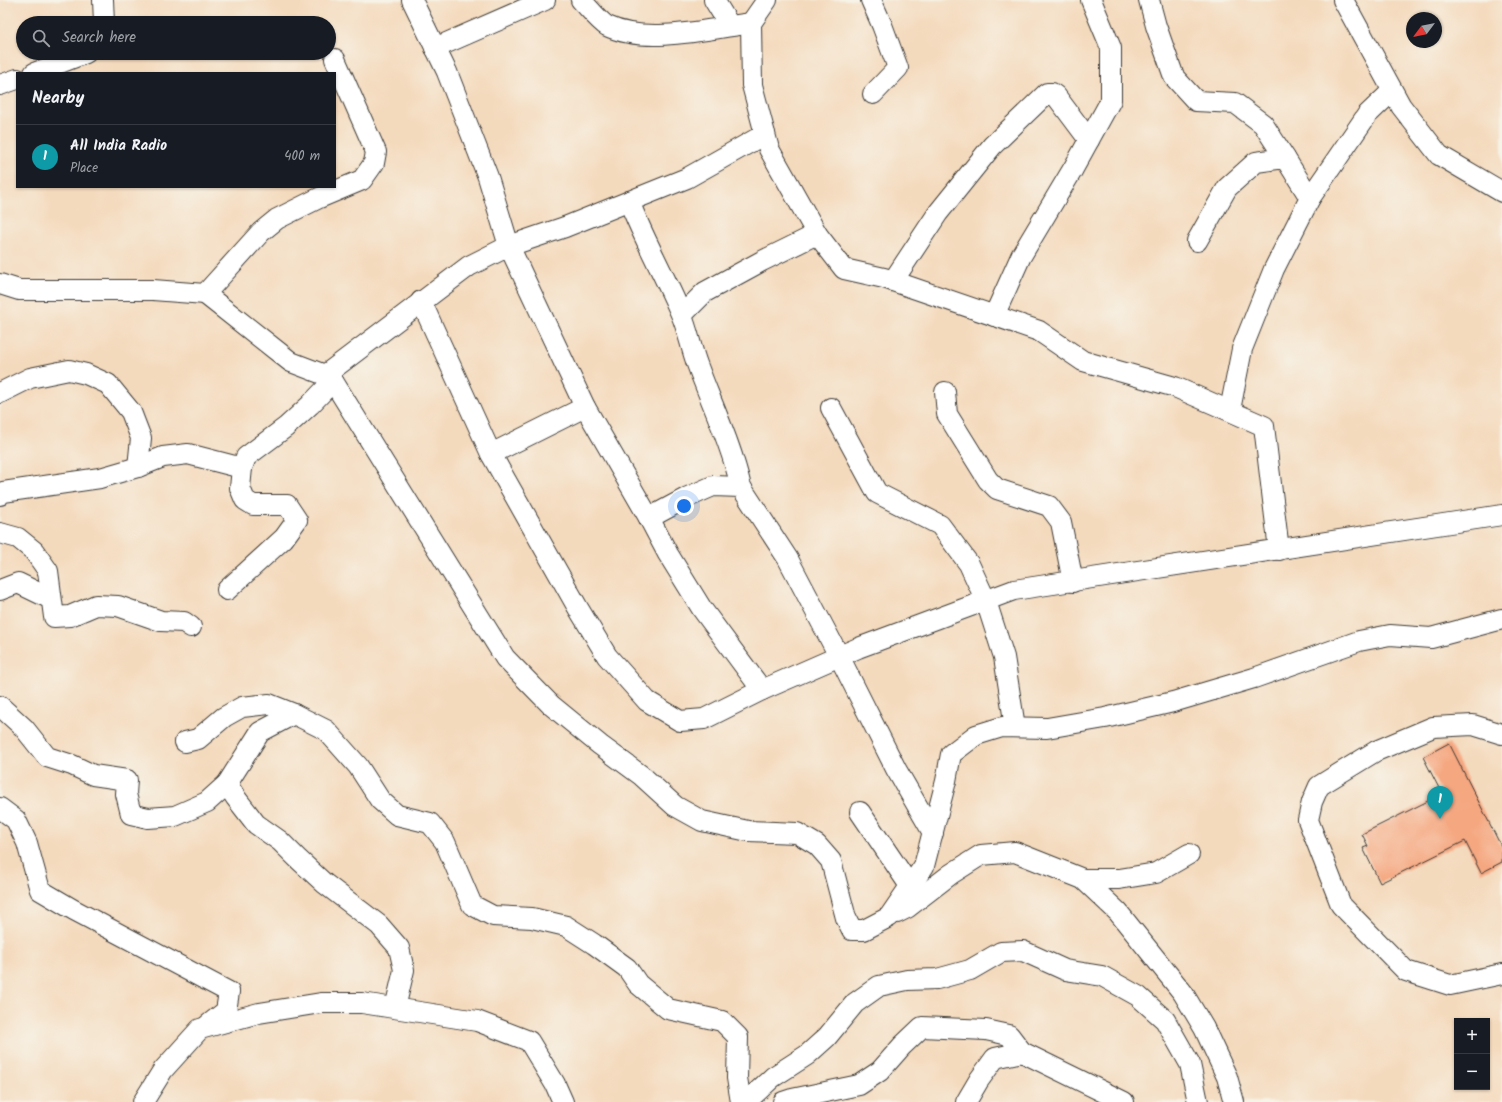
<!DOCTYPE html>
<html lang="en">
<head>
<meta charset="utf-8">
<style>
	:root { --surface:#171b24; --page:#242831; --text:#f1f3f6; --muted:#9ea1a6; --line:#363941; --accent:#d1495b }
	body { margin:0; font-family:Kalam,sans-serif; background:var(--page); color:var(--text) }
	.controls { position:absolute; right:12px; bottom:12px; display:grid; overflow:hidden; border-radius:0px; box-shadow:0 1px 3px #0004 }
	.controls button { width:36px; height:36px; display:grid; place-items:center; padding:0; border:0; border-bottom:1px solid var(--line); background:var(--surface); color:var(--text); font:20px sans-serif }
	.compass { position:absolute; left:1406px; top:12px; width:36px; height:36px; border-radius:50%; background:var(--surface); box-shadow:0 1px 3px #0004; rotate:238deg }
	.you { position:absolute; left:684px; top:506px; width:14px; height:14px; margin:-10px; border:3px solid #fff; border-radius:50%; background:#1a73e8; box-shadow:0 0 0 6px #1a73e833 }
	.badge { display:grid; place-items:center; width:26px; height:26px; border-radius:50%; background:var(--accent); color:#fff; font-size:13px; font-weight:700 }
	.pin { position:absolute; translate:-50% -33px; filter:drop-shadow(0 1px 2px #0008) }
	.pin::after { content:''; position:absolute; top:21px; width:14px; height:12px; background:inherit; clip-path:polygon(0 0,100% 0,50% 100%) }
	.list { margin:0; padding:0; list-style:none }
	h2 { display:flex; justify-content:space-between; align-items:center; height:52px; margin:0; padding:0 16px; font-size:17px }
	h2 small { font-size:13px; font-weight:400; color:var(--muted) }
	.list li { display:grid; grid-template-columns:26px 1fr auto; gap:12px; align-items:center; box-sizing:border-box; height:64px; padding:0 16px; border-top:1px solid var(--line) }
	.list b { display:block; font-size:15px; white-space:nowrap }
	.list p { margin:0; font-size:13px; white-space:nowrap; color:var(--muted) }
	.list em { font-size:13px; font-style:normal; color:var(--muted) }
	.icon { flex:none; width:22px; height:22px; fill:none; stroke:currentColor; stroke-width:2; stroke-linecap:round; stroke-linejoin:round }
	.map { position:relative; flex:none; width:1502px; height:1102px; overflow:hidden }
	.search { position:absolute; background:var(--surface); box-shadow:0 1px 3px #0004; left:16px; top:16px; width:320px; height:44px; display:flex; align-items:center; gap:10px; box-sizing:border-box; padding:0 14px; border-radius:22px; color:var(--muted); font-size:15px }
	.panel { position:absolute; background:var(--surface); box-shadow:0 1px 3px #0004; left:16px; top:72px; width:320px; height:116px; border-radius:0px }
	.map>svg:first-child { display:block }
	.building { fill:#f5a780 }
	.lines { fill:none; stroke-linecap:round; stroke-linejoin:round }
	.minor-casing { stroke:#3c3834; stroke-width:22 }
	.minor { stroke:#fff; stroke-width:20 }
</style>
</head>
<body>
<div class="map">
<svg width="1502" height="1102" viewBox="0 0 1502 1102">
	<rect width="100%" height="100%" fill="#f7f3e8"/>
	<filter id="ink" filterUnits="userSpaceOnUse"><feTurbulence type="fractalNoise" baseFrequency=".025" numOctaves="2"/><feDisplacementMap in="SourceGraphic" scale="8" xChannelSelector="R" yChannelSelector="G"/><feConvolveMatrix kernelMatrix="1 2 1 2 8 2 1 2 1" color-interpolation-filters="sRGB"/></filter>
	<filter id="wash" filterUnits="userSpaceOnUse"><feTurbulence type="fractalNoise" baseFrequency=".012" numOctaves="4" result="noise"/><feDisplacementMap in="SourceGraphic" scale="16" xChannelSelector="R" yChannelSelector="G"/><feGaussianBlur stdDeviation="0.9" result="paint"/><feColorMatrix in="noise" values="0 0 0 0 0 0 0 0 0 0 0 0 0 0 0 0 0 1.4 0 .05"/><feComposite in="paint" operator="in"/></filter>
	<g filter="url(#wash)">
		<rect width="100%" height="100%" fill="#f4dabd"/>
		<g id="blocks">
			<!-- building -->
			<path class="building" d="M1449,743L1502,848V862L1481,873L1465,841L1380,883L1363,848L1368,846L1362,834L1442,794L1423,757Z"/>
		</g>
	</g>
	<g filter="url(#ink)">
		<use href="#blocks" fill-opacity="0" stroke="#3c3834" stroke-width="1"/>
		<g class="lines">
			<defs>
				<g id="minor">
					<path d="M103,0L104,23"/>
					<path d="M412,0L447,72L488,177L509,246L585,407L649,518L668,554L702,609L762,690L858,648L1014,590L1502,515"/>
					<path d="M581,0C588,7 599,21 607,26C646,45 709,29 751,23"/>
					<path d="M714,0L730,26"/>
					<path d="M767,0L751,23L752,85L769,149L817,234L844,269L884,278L1039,331L1083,361L1175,387L1264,426L1279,550"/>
					<path d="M871,0L882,25L898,68L873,94"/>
					<path d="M1149,0L1156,26L1174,77L1196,101L1235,103L1263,124L1285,158"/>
					<path d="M1343,0L1401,106L1439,155L1502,192"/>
					<path d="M435,48L545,0"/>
					<path d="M34,73L86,53"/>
					<path d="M0,85L17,79"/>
					<path d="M629,201C644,240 665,276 681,314C688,330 691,348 697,364C712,405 731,444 741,487"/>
					<path d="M1197,241L1227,188L1256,162L1285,158L1310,198"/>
					<path d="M893,281L938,213L992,146L1047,93H1052L1056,96L1089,140"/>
					<path d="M0,284L19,290H153L205,294L261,232L277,219L319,198L362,180L374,163L376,152L335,59"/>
					<path d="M205,294L291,362L325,375L333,381L310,405L286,427L246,457L242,468L240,488L245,500L253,505H287L297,520L284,538L227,590"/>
					<path d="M421,301L491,454L578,608L607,656L647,701L680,721L704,719L762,690"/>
					<path d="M682,315L705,292L762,261L817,234"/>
					<path d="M994,316L1021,256L1073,169L1111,100V48L1091,0"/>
					<path d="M325,375L469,266L509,246L565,227L687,178L765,134"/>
					<path d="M333,381L505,658L551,705L600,745L642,776L675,806L702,821L748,831L797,833L817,845L831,861L846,918L852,930H864L889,917L924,866L946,781L951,754L976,735L1002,727L1047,728L1105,718L1173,702L1254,678L1359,641L1390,635L1431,638L1502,619"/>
					<path d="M945,392L947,414L988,480L997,489L1049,506L1061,522L1073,582"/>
					<path d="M0,393L30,378L69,370L86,374L108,384L131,412L141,438L138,467"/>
					<path d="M831,408L877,493L940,525L969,564L986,601L1004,657L1015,727"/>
					<path d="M1230,410L1242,349L1274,269L1310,198L1367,115L1392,91"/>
					<path d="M491,454L585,407"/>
					<path d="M0,495L3,492L100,478L138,467L163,457L188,454L242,468"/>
					<path d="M649,518L688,497L713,486L741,487L788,559L839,656L896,769L933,833"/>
					<path d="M0,533L18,538L34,551L48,571L54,617L70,616L96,605L118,606L161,621L184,622L191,627"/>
					<path d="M0,590L18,583L51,599"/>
					<path d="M0,706L24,728L47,757L72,765L93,775L127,780L126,794L131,814L148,818L175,816L207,802L227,784L260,732L294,714"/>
					<path d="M1502,734L1473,725L1433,727L1376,751L1319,786L1312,802L1308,820L1341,905L1406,971L1450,985L1502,974"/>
					<path d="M185,742L198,739L224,717L242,707L269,704L294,714L326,730L358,766L380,800L397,815L430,823L445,842L472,905L493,916L532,918L566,926L594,944L627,968L638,984L668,1009L722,1021L738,1037L737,1078L741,1102"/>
					<path d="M227,784L236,798L256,824L280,841L297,858L324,883L379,925L399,948L404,970L395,1008"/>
					<path d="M0,808L16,820L27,843L40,890L74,910L229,992L226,1011L208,1025"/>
					<path d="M860,812L910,886"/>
					<path d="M1083,879H1119L1156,873L1189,854"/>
					<path d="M897,913L907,908L951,874L981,855L1015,852L1083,879L1118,912L1183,993L1204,1028L1227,1077L1234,1102"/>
					<path d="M143,1102L163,1070L200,1029L259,1013L321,1003H362L477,1021L529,1041L555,1084L563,1102"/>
					<path d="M746,1102L773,1077L807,1055L827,1037L855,1003L879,986L907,980L937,979L970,970L1001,952L1023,951L1065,970L1102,976L1138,996L1165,1020L1190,1064L1198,1102"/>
					<path d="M783,1102L792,1099L859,1085L880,1071L902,1046L922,1027L986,1030L1009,1035L1022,1052"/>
					<path d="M966,1102L979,1080L995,1058L1022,1052L1124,1102"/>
				</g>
			</defs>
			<!-- minor casing -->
			<use href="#minor" class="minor-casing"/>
			<!-- minor -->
			<use href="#minor" class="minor"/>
		</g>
	</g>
</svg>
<div class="controls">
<button>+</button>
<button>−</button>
</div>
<svg class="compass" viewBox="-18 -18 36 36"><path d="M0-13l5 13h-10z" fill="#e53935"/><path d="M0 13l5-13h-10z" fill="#9ea1a6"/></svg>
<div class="you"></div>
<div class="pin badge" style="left:1440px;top:819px;background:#0f9aa8">1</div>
<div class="search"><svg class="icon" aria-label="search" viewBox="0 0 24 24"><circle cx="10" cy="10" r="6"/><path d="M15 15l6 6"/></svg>Search here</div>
<section class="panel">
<h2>Nearby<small></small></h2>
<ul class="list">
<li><span class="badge" style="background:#0f9aa8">1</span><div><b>All India Radio</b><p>Place</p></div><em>400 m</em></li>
</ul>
</section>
</div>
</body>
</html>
